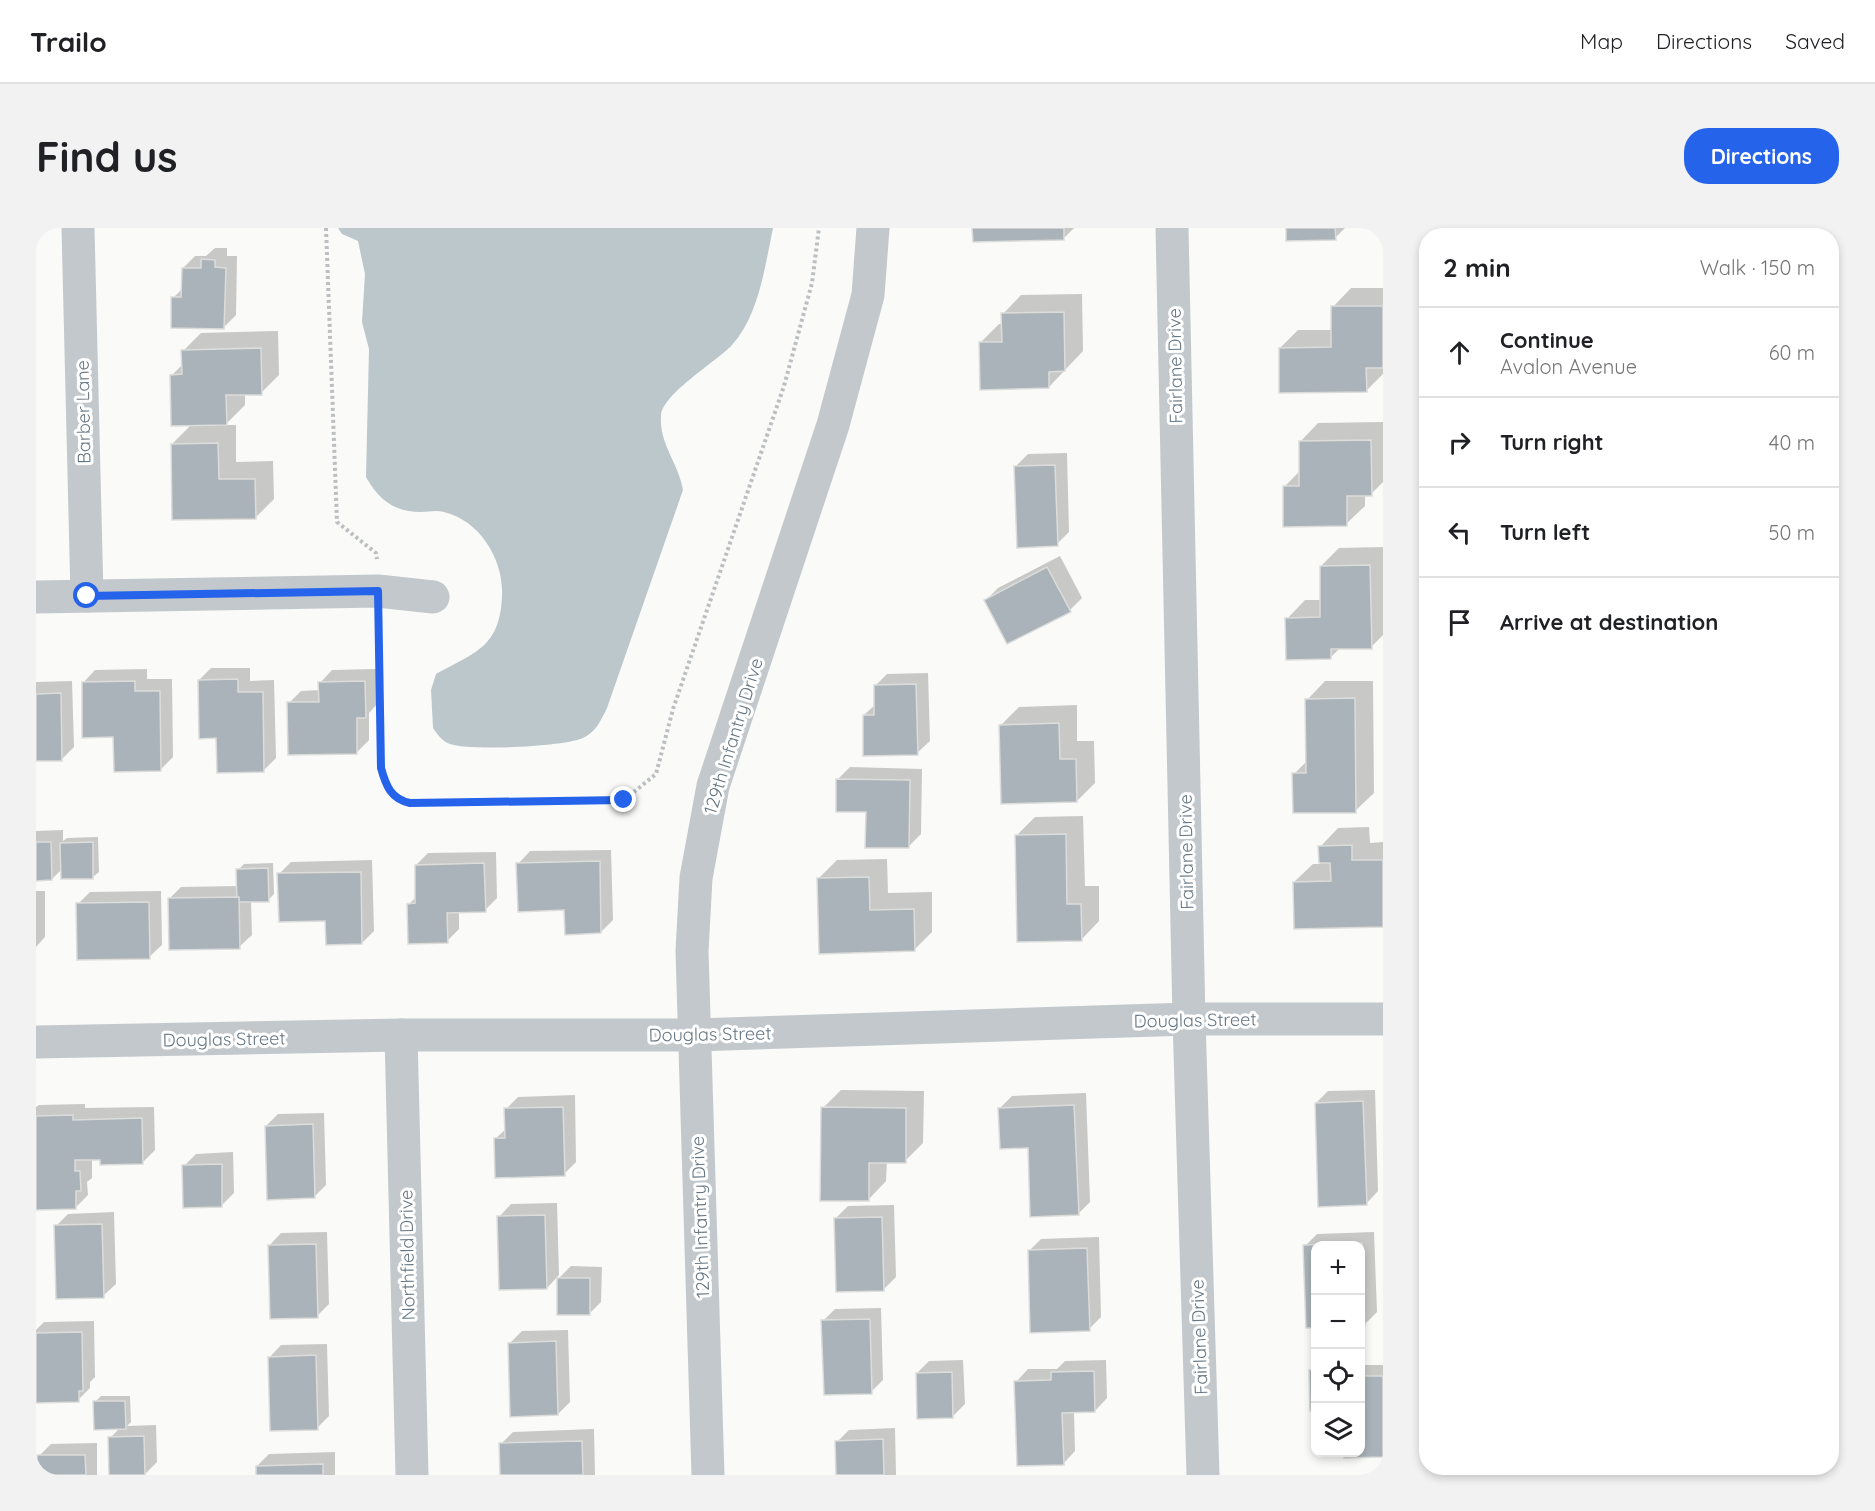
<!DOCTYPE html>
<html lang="en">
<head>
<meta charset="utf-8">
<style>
	:root { --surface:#fff; --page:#f2f2f2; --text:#202124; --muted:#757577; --line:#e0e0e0; --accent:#2563eb }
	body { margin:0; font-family:Quicksand,sans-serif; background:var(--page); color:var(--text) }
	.controls { position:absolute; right:18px; bottom:18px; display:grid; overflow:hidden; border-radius:12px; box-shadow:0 3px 9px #0003 }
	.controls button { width:54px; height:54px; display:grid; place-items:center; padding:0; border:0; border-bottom:2px solid var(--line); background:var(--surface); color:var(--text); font:30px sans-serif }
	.stop { position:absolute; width:18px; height:18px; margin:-14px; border:4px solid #2563eb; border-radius:50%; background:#fff }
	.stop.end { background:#2563eb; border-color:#fff; box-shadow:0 2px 6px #0008 }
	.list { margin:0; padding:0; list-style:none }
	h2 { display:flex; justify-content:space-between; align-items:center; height:78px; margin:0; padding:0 24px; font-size:26px }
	h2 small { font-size:20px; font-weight:400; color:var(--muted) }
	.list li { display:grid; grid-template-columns:39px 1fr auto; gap:18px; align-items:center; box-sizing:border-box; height:90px; padding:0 24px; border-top:2px solid var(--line) }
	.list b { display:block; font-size:22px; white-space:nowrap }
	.list p { margin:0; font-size:20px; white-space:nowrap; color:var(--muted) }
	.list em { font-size:20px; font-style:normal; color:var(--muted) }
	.icon { flex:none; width:33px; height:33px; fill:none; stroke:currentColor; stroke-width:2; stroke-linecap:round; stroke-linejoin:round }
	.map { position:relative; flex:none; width:1347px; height:1247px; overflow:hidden; border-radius:24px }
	header { display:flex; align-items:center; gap:36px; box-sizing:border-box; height:84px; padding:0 30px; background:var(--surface); border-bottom:2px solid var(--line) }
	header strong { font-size:28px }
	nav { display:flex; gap:33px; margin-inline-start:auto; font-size:21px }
	.intro { display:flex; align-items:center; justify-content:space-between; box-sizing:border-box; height:144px; padding:0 36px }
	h1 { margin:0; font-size:42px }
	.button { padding:15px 27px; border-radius:24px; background:var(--accent); color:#fff; font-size:21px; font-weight:700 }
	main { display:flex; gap:36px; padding:0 36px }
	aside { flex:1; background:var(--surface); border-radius:24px; box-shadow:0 3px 9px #0003 }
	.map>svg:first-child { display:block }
	.water { fill:#bbc7cb }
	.shadow { fill:#0003 }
	.building { fill:#aab3b9; stroke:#dcdcda; stroke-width:1.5 }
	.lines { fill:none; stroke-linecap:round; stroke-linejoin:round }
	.path { stroke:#bbbfc2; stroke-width:4; stroke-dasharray:3 3; stroke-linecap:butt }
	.minor { stroke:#c3c8cc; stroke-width:33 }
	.tertiary { stroke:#c3c8cc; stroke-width:33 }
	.route { stroke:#2563eb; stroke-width:8 }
	.labels { text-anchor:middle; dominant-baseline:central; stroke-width:6; stroke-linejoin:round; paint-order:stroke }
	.street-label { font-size:18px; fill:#657683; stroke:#fff }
</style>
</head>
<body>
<header>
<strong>Trailo</strong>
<nav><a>Map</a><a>Directions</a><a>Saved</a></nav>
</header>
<div class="intro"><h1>Find us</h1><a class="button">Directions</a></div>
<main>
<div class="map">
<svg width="1347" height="1247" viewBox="0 0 1347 1247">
	<rect width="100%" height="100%" fill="#fafaf8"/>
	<!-- water -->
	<path class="water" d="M302,0H737C729,38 723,87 696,117C680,134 626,166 625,188C623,216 643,236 647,262L571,480C565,492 561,502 549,509C532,519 433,523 414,516C407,514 401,506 397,500L395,462L400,446C440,424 464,419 466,368C468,333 445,293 408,284C401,282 392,284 385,284C358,284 343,272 330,249L333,121L326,94L329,46L322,13L306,6Z"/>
	<!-- shadow -->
	<g class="shadow">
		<path d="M938,0H1038L1028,10Z"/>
		<path d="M1252,0H1309L1299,10Z"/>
		<path d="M179,20H191V28H201L200,87L188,99L137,70L147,60V40L159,28H170Z"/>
		<path d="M1315,60H1347V146L1330,163L1244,120L1262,102H1297V79Z"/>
		<path d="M1046,66L1047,123L1013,159L944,115L963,96H967V86L985,67Z"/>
		<path d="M242,103L243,147L225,165H209V177L189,197H200V234L237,233L238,271L219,290L136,216L156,196L135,148L147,136V123L165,105Z"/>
		<path d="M1347,194V254L1335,266H1329V278L1310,296L1248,259L1264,243V214L1282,195Z"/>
		<path d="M1031,225L1033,304L1021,316L980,238L992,226Z"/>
		<path d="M1347,319V407L1335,419L1304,420L1295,429L1251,391L1269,372H1286L1285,338L1303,320Z"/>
		<path d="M1024,328L1046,370L1034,382L950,372L962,360Z"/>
		<path d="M175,440H214V453L238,452L240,530L228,542L182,509L163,452Z"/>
		<path d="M111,441V451H136L137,529L125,541L79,508L47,455L59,442Z"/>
		<path d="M340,441L341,476L333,485V512L321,524L253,475L265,463L284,462V455L296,442Z"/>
		<path d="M892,445L894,513L881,525L828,487L840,476L839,458L851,446Z"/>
		<path d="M36,453L38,519L26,531L0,532V454Z"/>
		<path d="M1289,453H1337L1338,565L1319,583L1258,546L1272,532L1271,472Z"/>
		<path d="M1041,477V513H1058L1059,555L1041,573L965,497L983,479Z"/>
		<path d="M814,539L886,541L885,606L872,619L831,583L802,551Z"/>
		<path d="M1047,588L1049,658H1063V693L1045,712L980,608L999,589Z"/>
		<path d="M1333,599L1334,615L1347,614V697L1258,654L1277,636H1284V619L1302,600Z"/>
		<path d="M27,602V613L31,610L62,609L63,644L57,649L26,641L16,651H0V603Z"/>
		<path d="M575,622L577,692L565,704L529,681L482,636L494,623Z"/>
		<path d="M460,624L461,670L449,682L423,683V701L411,713L372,677L381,668L380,637L392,625Z"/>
		<path d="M851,631L852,665L896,664V704L878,722L783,650L801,632Z"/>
		<path d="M336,632L338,703L326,715L290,692L243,646L255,634Z"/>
		<path d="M237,635L238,666L232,672L215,673L216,707L203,719L133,671L145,659L203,658L202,642L208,636Z"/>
		<path d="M0,663H9V709L0,719Z"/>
		<path d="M125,663L126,717L113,729L42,676L54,664Z"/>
		<path d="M805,862L888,863L887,915L869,933H851L850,953L832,972L787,880Z"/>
		<path d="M1339,862L1342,963L1330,976L1280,875L1292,863Z"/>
		<path d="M1050,865L1054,974L1042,986L964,880L976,868Z"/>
		<path d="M539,867L540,934L528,946L459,911L471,900L470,881L482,869Z"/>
		<path d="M49,876V880L118,879L119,922L106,935L56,930V950L51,954L52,967L40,979L0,980V879L3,877Z"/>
		<path d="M288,885L290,957L278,969L230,898L242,886Z"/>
		<path d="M197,924L198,965L186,977L148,938L160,926Z"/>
		<path d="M521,975L523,1047L511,1060L463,989L475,976Z"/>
		<path d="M858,977L860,1049L848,1061L800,990L812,978Z"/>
		<path d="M78,984L80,1056L67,1068L20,998L32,986Z"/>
		<path d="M291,1004L293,1076L281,1088L233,1018L245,1005Z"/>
		<path d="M1338,1004L1341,1084L1329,1096L1324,1018H1269L1281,1006Z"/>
		<path d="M1063,1009L1065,1089L1053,1101L993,1023L1005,1011Z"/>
		<path d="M535,1038L566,1039L565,1074L553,1086L523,1050Z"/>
		<path d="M845,1080L847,1152L835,1164L787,1093L799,1081Z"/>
		<path d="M58,1093L59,1149L54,1154V1160L42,1172L0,1173V1102L8,1094Z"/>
		<path d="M532,1102L534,1174L522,1186L474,1115L486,1103Z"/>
		<path d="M291,1116L293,1188L281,1200L233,1130L245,1117Z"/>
		<path d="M1328,1129V1137H1347V1228L1324,1224V1130Z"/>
		<path d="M927,1132L929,1176L917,1188L881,1145L893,1133Z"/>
		<path d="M1070,1132L1071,1170L1059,1183H1038L1039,1223L1027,1236L980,1154L992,1141H1021L1029,1133Z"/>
		<path d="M65,1168H94L95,1194L91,1198L120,1197L121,1234L109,1246L75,1247L74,1210L84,1200L59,1174Z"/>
		<path d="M859,1200L860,1247H801V1214L813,1202Z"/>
		<path d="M558,1201L559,1247H466L465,1216L477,1204Z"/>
		<path d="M61,1215V1247H3V1228L15,1216Z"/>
		<path d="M299,1224V1247H221V1238L233,1226Z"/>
	</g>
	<!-- building -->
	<g class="building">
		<path d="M936,0H1028V12L937,14Z"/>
		<path d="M1250,0H1299L1300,12L1250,13Z"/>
		<path d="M165,31L179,32V39L190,40L188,101L135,100V69H145L146,40H165Z"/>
		<path d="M1295,78H1347V140H1330L1331,164L1243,165V120L1295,119Z"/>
		<path d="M1028,84L1029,143L1013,144V160L944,162L943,114H966L965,85Z"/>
		<path d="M225,120L226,167H190L191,197L135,198L134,147L146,146L145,122Z"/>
		<path d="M1335,212L1336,268H1311V298L1247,299V258H1263V213Z"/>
		<path d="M182,215L183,251H219L220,291L136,292L135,216Z"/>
		<path d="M1019,237L1022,318L981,320L978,238Z"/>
		<path d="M1334,337L1336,421H1295V431L1250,432L1249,390L1284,389V338Z"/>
		<path d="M1011,339L1035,384L971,416L948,372Z"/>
		<path d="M202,451V464H227L228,544L181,545L180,510L163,511L162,452Z"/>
		<path d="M99,453V463H124L125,543L78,544L77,509L46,510V454Z"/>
		<path d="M329,453L330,490H321V526L252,527L251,474H283L282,454Z"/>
		<path d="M880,456L882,527L827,528V487H838V457Z"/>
		<path d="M25,465L26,533H0V466Z"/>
		<path d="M1319,470L1320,585H1257L1256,545H1270L1269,471Z"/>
		<path d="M1023,495L1024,531H1040L1041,574L965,576L963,497Z"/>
		<path d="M800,551L874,552L873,620H829L830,584H800Z"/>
		<path d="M1030,606L1031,676H1045L1046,713L981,714L979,607Z"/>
		<path d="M0,614H15L16,652L0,653Z"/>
		<path d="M57,614V651H25L24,615Z"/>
		<path d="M1316,617V632H1347V699L1258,701L1257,654L1295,653L1294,635H1283L1282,618Z"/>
		<path d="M564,633L565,705L529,707L528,682L482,684L480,635Z"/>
		<path d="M448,635L450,684L411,685L412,715L372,716L371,676L379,675V637Z"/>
		<path d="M232,640L233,674H201L200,641Z"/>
		<path d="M325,644L326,716L290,717L289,693L243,694L241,645Z"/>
		<path d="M833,649L834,682L878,681L879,723L783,726L781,650Z"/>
		<path d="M203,669L204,721L133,722L132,670Z"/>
		<path d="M113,674L114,731L41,732L40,675Z"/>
		<path d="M1327,873L1331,977L1282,979L1279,875Z"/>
		<path d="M1038,877L1043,987L994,989L992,920L964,921L962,880Z"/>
		<path d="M527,879L529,948L459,950L458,910H469L468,880Z"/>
		<path d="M785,879L870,880V935H833V973H784Z"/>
		<path d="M37,887V892L106,890L107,936L64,937V932H39V943H44L45,963H40V981L0,982V888Z"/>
		<path d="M277,896L279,970L231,972L229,898Z"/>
		<path d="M186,936V979L147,980L146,937Z"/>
		<path d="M509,987L511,1061L463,1062L461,988Z"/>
		<path d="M846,989L848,1063L800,1064L798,990Z"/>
		<path d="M66,996L68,1070L20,1071L18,997Z"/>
		<path d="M1326,1015L1329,1098H1324V1018H1280V1100H1270L1267,1017Z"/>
		<path d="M280,1016L282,1090L234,1091L232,1017Z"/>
		<path d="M1051,1020L1054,1103L994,1105L992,1022Z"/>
		<rect x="521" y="1050" width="33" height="37"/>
		<path d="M834,1091L836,1166L788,1167L785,1092Z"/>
		<path d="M46,1104L47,1163H43V1174L0,1175V1105Z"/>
		<path d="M520,1113L522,1187L474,1189L472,1115Z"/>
		<path d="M280,1127L282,1202L234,1203L232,1129Z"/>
		<path d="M1273,1142H1280V1183H1274Z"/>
		<path d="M1058,1143L1059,1184L1026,1185L1028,1237L981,1238L978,1153L1015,1152V1144Z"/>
		<path d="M916,1144L917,1190L881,1191L880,1145Z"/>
		<path d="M1324,1148H1347V1229L1308,1230V1224H1324Z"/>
		<path d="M57,1173H89L90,1201L58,1202Z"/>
		<path d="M108,1208L109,1247H73L72,1209Z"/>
		<path d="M847,1211L848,1247H800L799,1213Z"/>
		<path d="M546,1213L547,1247H464L463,1215Z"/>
		<path d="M1,1227H49L50,1247H1Z"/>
		<path d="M287,1236V1247H220V1238Z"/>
	</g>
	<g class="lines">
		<!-- path -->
		<g class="path">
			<path d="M290,0L301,294L340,325L341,331"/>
			<path d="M343,395L345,540C350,558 355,571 374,575L588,572L620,546L637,481L748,158L776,55L783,0"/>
		</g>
		<!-- minor -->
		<g class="minor">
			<path d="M42,0L51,368"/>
			<path d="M1136,0L1153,791L1167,1247"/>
			<path d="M0,369L342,363L397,369"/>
			<path d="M365,807L376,1247"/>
			<path d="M0,814L365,807H659L1153,791H1347"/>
		</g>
		<!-- tertiary -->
		<path class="tertiary" d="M672,1247L656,723L660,650L677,558L797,197L832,67L837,0"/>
	</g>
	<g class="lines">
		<!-- route -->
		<path class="route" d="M51,368L342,363L345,540C350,558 355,571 374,575L588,572"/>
	</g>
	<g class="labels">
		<!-- street labels -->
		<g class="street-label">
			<text transform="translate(1139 138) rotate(-91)">Fairlane Drive</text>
			<text transform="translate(47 184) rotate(-91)">Barber Lane</text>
			<text transform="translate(697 508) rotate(-73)">129th Infantry Drive</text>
			<text transform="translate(1150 624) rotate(-91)">Fairlane Drive</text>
			<text transform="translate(1159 792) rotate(-1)">Douglas Street</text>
			<text transform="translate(674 806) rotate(-1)">Douglas Street</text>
			<text transform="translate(188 811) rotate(-1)">Douglas Street</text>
			<text transform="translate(664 989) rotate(-92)">129th Infantry Drive</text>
			<text transform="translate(371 1027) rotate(-91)">Northfield Drive</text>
			<text transform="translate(1163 1109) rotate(-92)">Fairlane Drive</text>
		</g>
	</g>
</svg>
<div class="controls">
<button>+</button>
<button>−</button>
<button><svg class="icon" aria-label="locate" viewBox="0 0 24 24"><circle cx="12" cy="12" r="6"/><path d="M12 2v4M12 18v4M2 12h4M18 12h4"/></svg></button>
<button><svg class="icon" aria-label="layers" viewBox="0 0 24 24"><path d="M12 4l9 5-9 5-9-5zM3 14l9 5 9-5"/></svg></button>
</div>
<div class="stop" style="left:51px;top:368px"></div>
<div class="stop end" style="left:588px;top:572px"></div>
</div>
<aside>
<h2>2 min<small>Walk · 150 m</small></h2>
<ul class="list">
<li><svg class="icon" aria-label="ahead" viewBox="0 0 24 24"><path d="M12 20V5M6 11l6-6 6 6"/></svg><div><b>Continue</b><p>Avalon Avenue</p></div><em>60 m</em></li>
<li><svg class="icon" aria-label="right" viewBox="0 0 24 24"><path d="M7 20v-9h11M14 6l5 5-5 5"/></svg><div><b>Turn right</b></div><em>40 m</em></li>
<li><svg class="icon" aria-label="left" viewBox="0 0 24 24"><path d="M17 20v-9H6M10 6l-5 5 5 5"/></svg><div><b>Turn left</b></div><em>50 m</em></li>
<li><svg class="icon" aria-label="arrive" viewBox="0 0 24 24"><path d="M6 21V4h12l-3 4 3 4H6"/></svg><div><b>Arrive at destination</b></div></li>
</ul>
</aside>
</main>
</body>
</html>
